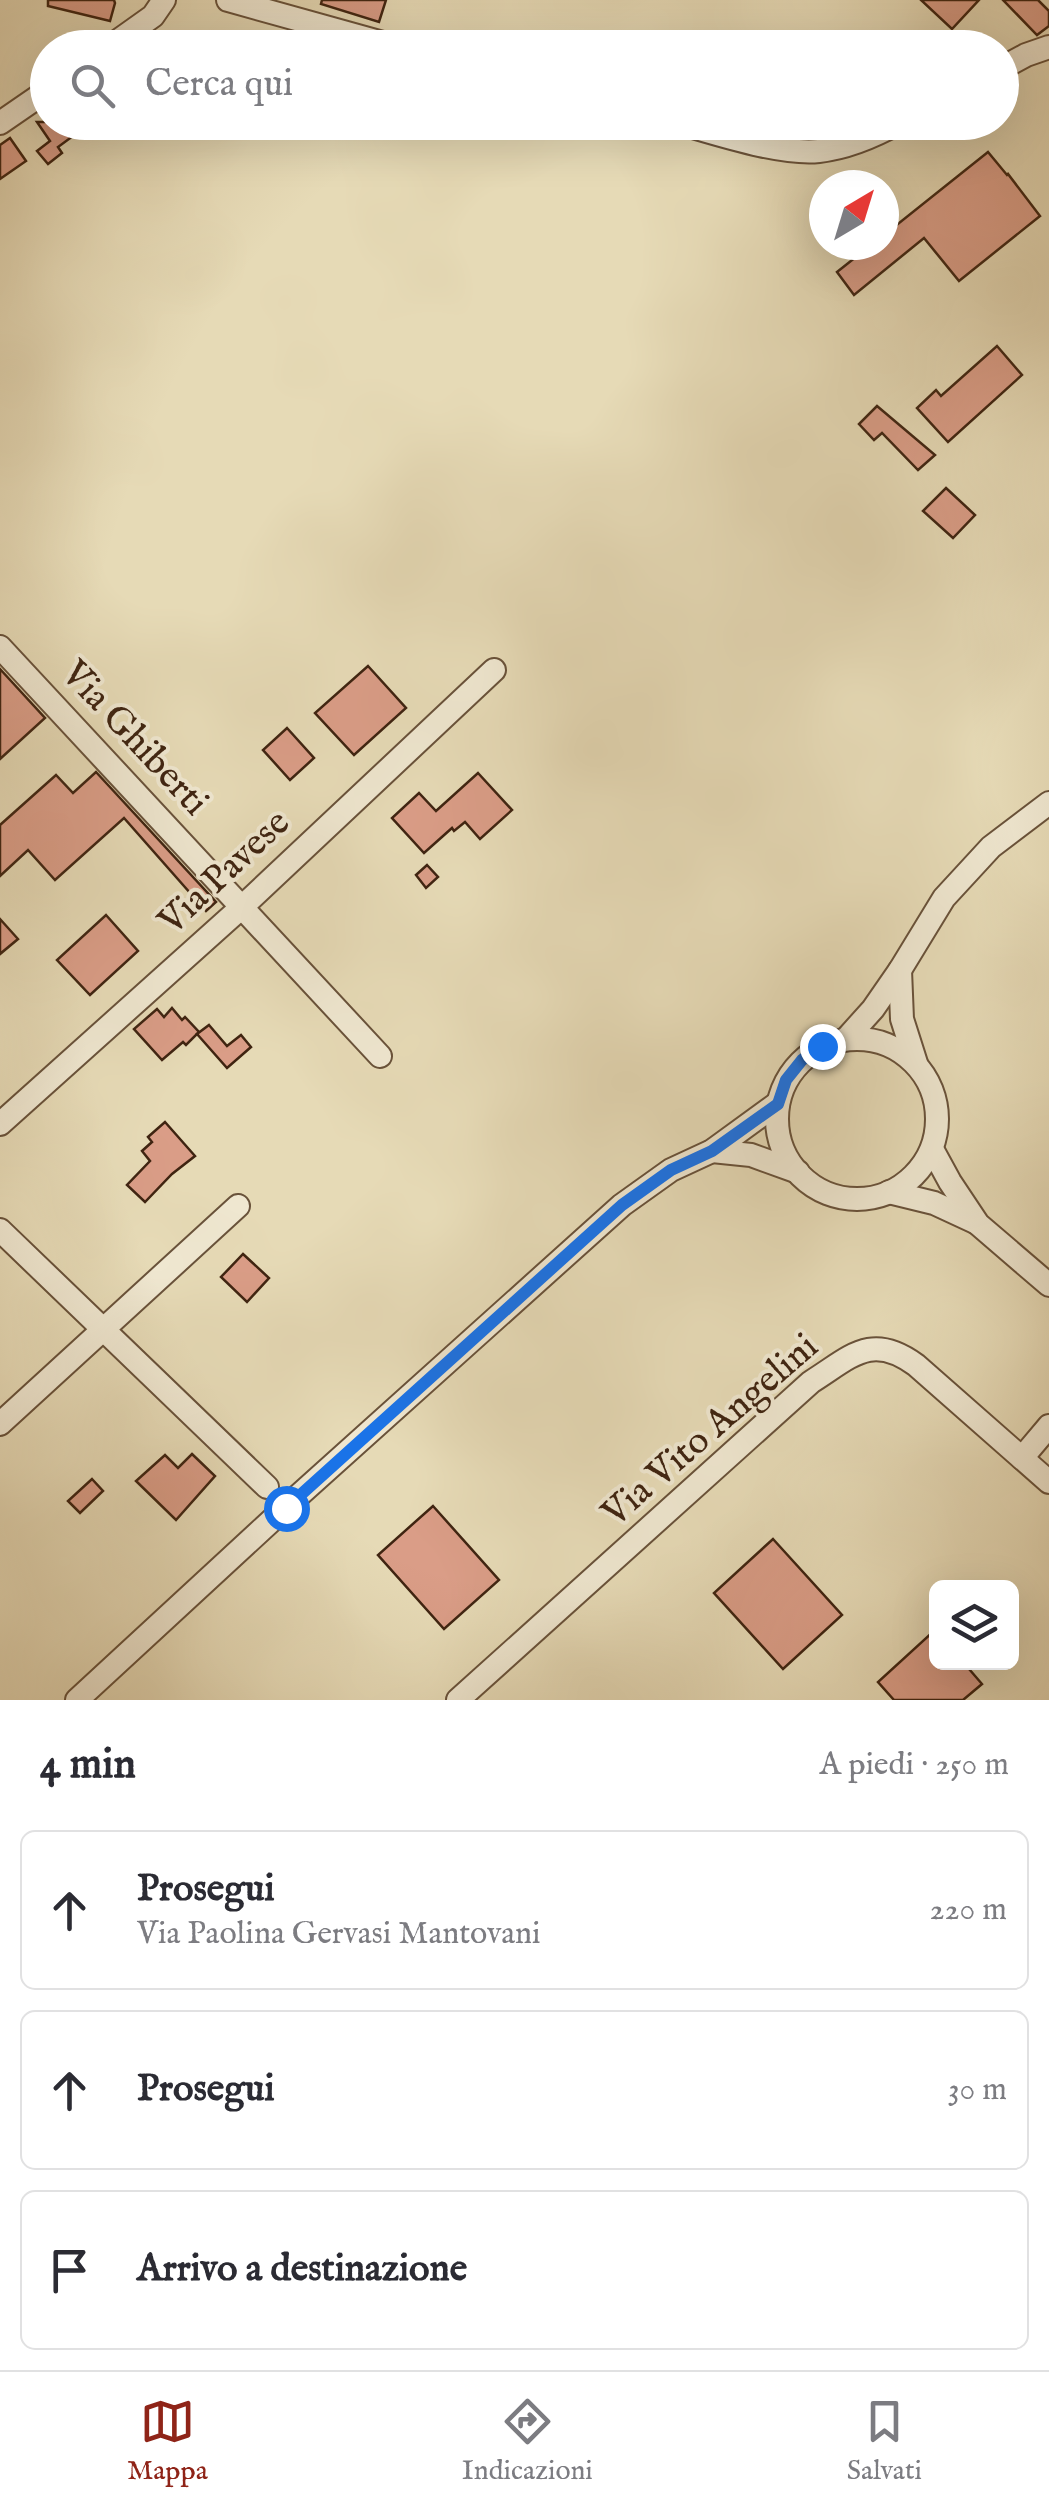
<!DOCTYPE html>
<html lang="it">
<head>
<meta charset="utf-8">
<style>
	:root { --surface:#fff; --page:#f2f2f3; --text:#2b2b33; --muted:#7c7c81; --line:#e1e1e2; --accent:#8f2418 }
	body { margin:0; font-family:"IM FELL English",serif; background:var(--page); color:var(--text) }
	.controls { position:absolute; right:30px; bottom:30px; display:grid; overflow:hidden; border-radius:15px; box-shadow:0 10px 40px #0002 }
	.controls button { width:90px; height:90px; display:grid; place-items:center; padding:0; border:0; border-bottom:2px solid var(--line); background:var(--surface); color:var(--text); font:50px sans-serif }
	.compass { position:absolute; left:809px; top:170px; width:90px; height:90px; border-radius:50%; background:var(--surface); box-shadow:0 10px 40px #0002; rotate:38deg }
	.stop { position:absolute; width:30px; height:30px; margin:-22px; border:8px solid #1a73e8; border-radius:50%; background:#fff }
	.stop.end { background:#1a73e8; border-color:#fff; box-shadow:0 2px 10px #0008 }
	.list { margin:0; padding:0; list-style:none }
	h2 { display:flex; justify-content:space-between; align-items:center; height:130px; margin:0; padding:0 40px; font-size:42px }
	h2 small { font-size:32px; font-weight:400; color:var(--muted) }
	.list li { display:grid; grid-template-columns:65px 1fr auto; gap:30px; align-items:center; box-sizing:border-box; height:160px; margin:0 20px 20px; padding:0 20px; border:2px solid var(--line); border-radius:15px }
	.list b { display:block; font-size:38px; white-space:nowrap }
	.list p { margin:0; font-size:32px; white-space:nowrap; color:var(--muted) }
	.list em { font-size:32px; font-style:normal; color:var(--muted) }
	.icon { flex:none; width:55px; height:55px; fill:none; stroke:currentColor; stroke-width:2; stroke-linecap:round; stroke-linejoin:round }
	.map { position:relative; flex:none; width:1049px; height:1700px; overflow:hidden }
	.search { position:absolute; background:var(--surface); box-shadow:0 10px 40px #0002; left:30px; right:30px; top:30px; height:110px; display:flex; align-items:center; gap:25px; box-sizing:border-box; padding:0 35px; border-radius:55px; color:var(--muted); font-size:38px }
	.sheet { height:670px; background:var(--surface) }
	nav { display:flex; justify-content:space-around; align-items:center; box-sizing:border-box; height:140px; border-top:2px solid var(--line); background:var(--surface); font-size:28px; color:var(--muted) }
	nav a { display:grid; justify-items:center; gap:5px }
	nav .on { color:var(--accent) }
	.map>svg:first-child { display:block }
	.building { fill:#da9d87; stroke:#3f2411; stroke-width:2.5 }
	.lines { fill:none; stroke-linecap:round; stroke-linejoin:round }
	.minor-casing { stroke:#69523a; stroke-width:26 }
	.minor { stroke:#efe7d0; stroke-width:22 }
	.route { stroke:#1a73e8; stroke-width:12 }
	.labels { text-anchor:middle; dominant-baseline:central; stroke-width:8; stroke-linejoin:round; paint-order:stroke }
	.street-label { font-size:38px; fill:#3f2411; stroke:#efe7d0 }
</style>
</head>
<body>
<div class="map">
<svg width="1049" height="1700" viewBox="0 0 1049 1700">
	<rect width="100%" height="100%" fill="#e6dab6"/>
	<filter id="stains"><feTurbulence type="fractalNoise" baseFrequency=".002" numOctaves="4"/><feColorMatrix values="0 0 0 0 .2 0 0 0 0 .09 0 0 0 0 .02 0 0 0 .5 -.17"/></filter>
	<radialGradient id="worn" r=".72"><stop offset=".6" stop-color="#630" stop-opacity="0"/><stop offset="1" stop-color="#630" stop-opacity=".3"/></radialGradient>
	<!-- building -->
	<g class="building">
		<path d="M48,0H114L115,3L110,21L48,6Z"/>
		<path d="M322,0H386L379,22L321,4Z"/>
		<path d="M921,0H979L952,29Z"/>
		<path d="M1003,0H1038L1049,11V26L1037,35Z"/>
		<path d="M37,122H92L58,147L62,153L48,164L37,151L50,141Z"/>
		<path d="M10,138L26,161L0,179V145Z"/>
		<path d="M988,152L1007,175L1008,174L1040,216L959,281L924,238L854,295L837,272L871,245H884V235Z"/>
		<path d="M997,346L1022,375L948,442L917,408L936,390L941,396Z"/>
		<path d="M877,406L935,455L918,470L882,433L874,440L859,424Z"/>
		<path d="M946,488L975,515L953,538L923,511Z"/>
		<path d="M368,666L406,708L354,755L315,713Z"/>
		<path d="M0,669L45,718L0,759Z"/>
		<path d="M287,728L314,758L290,780L263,750Z"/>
		<path d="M96,772L216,902L206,911L124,818L55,880L28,850L0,876V825L56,775L73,793Z"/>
		<path d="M478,773L512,810L480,839L465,822L454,831L452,828L424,853L392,818L419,793L436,811Z"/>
		<path d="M427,865L438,877L426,888L416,875Z"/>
		<path d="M106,915L138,951L90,995L57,960Z"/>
		<path d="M0,919L18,939L0,954Z"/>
		<path d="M172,1008L182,1020L185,1017L199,1032L186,1045L183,1042L162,1060L134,1029L157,1009L164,1017Z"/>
		<path d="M209,1025L227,1046L241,1035L251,1047L227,1068L197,1034Z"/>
		<path d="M165,1122L195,1156L172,1174L145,1202L127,1185L150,1161L142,1151L152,1142L148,1137Z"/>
		<path d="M243,1254L269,1278L247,1302L221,1277Z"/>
		<path d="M192,1454L215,1476L176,1520L136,1481L165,1455L178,1468Z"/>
		<path d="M92,1479L103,1491L80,1513L68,1501Z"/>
		<path d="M433,1506L499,1580L444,1629L378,1555Z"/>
		<path d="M773,1539L842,1615L783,1669L714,1593Z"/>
		<path d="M936,1629V1662H963L982,1684L963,1700H894L878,1682Z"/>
	</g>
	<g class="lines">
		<defs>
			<g id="minor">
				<path d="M228,0L401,48"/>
				<path d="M108,48L153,16L164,0"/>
				<path d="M1002,68L1026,55L1049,47"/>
				<path d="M675,122C715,133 779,155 819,151C848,148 875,136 900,122"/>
				<path d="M0,123L48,90"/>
				<path d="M0,647L380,1056"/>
				<path d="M900,970L902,1019L916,1063"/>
				<circle cx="857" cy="1119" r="80"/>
				<path d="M846,1039L873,1009L900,970L944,898L991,847L1049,803"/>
				<path d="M0,1124L243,906L494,670"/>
				<path d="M932,1149L950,1182L978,1224L1049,1285"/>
				<path d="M712,1151L751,1155L798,1172"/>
				<path d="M889,1192L934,1203L975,1222"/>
				<path d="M0,1230L267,1487"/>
				<path d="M0,1424L238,1206"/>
				<path d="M1022,1458L1049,1426"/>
				<path d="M77,1700L297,1497L622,1205L671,1170L712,1151L778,1103"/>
				<path d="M458,1700L811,1382C851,1357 871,1332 916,1365L1049,1482"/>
			</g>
		</defs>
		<!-- minor casing -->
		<use href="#minor" class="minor-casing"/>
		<!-- minor -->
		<use href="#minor" class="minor"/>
	</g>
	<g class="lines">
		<!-- route -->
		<path class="route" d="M286,1508L622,1205L671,1170L712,1151L778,1104L786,1080L802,1060L822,1046"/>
	</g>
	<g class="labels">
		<!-- street labels -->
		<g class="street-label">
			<text transform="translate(134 739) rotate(47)">Via Ghiberti</text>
			<text transform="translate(225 873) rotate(-43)">Via Pavese</text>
			<text transform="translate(711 1431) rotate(-41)">Via Vito Angelini</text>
		</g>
	</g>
	<rect width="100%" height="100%" filter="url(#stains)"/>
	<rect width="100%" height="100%" fill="url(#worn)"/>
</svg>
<div class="controls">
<button><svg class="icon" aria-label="layers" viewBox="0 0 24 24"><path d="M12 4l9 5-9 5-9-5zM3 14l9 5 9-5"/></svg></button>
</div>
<svg class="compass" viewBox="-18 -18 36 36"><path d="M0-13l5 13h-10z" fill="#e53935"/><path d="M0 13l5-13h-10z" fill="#7c7c81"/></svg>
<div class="stop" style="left:286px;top:1508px"></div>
<div class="stop end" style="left:822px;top:1046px"></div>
<div class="search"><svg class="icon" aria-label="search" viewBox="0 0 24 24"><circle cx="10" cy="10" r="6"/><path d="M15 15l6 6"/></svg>Cerca qui</div>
</div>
<section class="sheet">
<h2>4 min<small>A piedi · 250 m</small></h2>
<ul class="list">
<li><svg class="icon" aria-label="ahead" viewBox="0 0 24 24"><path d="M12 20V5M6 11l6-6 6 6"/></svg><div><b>Prosegui</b><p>Via Paolina Gervasi Mantovani</p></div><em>220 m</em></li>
<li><svg class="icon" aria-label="ahead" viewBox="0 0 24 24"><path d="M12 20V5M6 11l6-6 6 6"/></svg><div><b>Prosegui</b></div><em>30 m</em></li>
<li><svg class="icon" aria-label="arrive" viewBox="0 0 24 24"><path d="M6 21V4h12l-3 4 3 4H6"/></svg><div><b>Arrivo a destinazione</b></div></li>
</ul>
</section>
<nav>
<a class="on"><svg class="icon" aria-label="map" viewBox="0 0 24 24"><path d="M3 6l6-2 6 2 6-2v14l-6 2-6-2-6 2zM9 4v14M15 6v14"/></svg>Mappa</a>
<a><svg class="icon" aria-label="directions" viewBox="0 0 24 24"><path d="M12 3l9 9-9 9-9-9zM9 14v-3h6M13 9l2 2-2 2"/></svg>Indicazioni</a>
<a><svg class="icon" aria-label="saved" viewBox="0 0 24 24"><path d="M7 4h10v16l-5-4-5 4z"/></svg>Salvati</a>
</nav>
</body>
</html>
